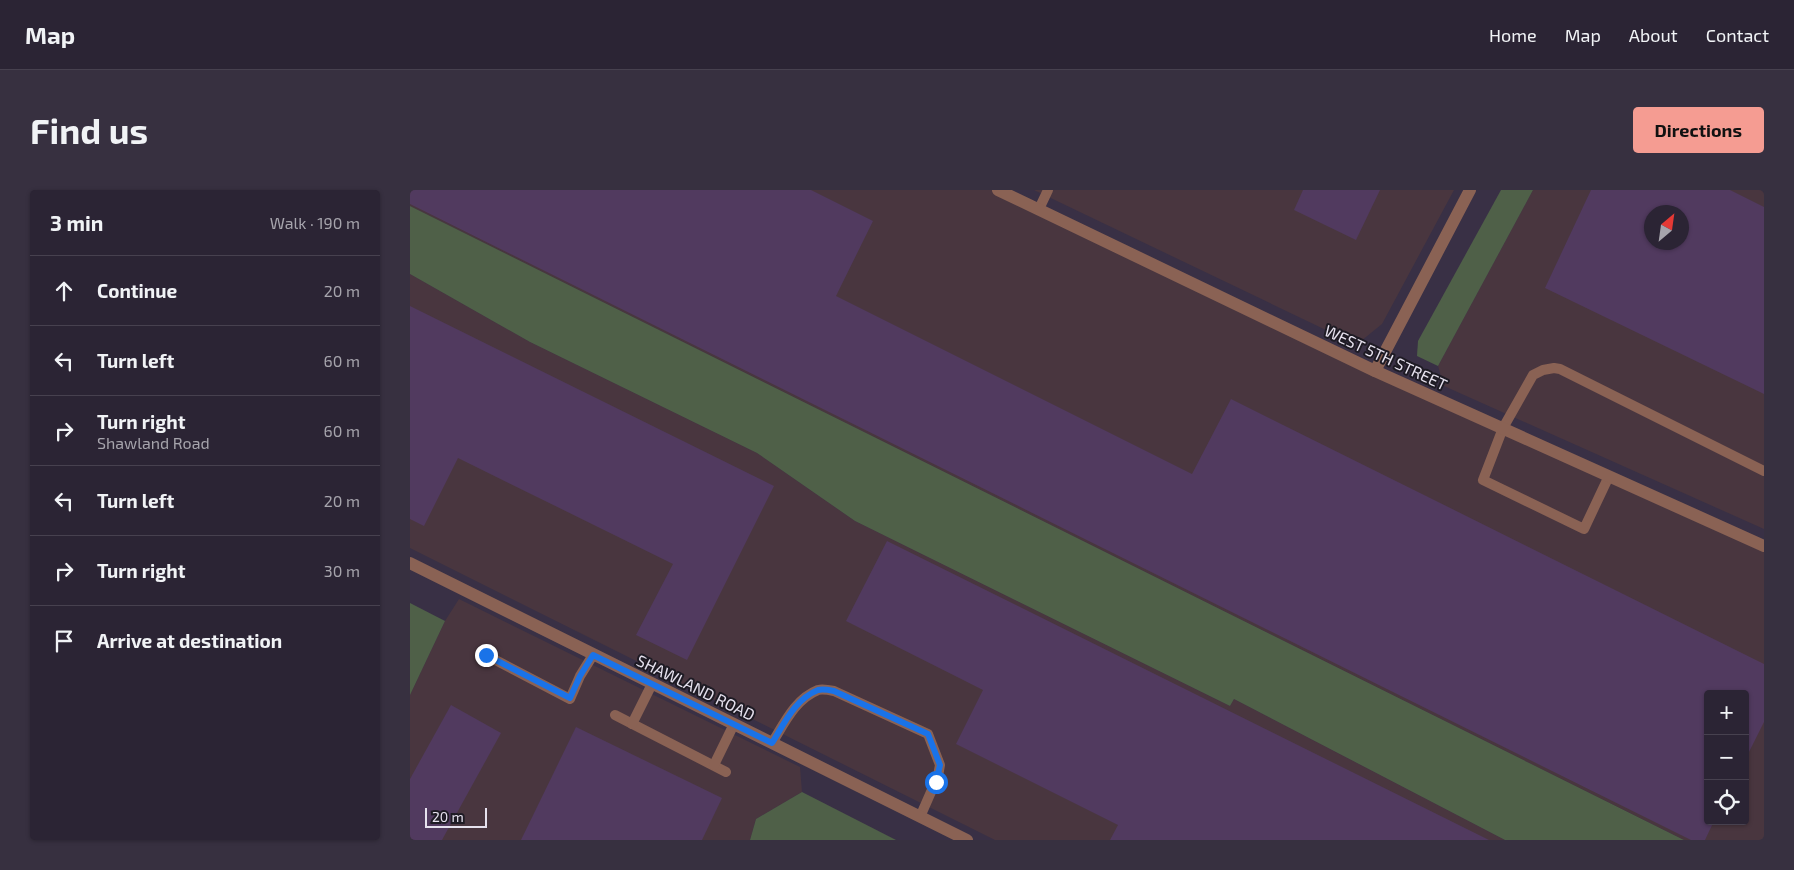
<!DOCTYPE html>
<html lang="en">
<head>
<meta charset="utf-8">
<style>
	:root { --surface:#2b2434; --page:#373040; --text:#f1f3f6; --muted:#a6a4ac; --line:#47414f; --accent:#f59c92 }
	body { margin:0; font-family:"Exo 2",sans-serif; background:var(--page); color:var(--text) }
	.controls { position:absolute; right:15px; bottom:15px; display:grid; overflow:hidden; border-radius:5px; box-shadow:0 1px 4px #0004 }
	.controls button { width:45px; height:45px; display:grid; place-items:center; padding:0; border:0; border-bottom:1px solid var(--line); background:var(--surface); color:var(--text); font:25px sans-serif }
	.compass { position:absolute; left:1234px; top:15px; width:45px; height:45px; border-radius:50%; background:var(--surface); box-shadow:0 1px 4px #0004; rotate:29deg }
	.scale { position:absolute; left:15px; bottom:12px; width:62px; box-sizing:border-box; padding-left:5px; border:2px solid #e6e1ee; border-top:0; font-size:14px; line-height:18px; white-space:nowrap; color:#e6e1ee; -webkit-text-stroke:4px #1e1b24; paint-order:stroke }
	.stop { position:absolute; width:15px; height:15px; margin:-11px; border:4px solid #1a73e8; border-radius:50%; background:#fff }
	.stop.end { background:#1a73e8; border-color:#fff; box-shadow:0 1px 5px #0008 }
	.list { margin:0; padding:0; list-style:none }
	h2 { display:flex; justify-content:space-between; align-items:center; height:65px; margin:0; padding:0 20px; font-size:21px }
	h2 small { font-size:16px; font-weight:400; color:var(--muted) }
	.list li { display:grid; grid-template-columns:32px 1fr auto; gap:15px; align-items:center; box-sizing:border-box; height:70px; padding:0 20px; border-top:1px solid var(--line) }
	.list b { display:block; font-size:19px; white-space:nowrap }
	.list p { margin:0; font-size:16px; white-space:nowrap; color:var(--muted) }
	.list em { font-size:16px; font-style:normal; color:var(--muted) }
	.icon { flex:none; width:28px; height:28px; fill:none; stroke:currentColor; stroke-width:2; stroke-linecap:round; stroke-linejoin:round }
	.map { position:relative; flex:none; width:1354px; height:650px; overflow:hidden; border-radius:5px }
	header { display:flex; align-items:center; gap:30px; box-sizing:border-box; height:70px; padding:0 25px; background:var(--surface); border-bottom:1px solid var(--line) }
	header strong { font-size:24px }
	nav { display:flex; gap:28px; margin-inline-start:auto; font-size:18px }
	.intro { display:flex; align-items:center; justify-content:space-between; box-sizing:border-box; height:120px; padding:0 30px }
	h1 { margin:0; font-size:35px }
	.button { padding:12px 22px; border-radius:5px; background:var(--accent); color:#111; font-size:18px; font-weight:700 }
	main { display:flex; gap:30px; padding:0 30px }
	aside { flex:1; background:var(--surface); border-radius:5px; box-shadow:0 1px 4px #0004 }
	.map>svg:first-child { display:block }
	.industrial { fill:#49363f; fill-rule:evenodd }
	.green { fill:#4f6048 }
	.building { fill:#513a5f; fill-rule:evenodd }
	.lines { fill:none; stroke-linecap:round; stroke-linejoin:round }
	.service { stroke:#8a6254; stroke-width:10 }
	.minor { stroke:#8a6254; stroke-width:12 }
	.tertiary { stroke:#8a6254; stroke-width:12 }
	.route { stroke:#1a73e8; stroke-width:6 }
	.labels { text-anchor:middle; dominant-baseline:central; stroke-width:4; stroke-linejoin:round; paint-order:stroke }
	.street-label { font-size:16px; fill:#e6e1ee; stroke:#1e1b24 }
</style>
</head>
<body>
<header>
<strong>Map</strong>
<nav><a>Home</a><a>Map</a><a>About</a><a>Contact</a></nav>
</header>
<div class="intro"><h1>Find us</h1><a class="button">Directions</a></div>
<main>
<aside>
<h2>3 min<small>Walk · 190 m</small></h2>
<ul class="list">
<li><svg class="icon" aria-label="ahead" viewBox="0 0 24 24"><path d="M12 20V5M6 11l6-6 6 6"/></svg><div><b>Continue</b></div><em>20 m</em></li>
<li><svg class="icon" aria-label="left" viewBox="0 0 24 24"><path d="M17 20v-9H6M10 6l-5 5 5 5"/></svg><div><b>Turn left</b></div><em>60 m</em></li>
<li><svg class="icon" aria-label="right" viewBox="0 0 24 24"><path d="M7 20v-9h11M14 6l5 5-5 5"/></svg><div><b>Turn right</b><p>Shawland Road</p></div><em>60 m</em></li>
<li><svg class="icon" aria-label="left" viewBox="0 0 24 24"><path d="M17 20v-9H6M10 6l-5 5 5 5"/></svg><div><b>Turn left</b></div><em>20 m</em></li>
<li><svg class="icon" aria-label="right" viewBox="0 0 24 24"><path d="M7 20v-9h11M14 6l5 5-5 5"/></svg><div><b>Turn right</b></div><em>30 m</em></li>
<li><svg class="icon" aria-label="arrive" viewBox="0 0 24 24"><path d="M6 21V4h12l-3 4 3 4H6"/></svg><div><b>Arrive at destination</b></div></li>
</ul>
</aside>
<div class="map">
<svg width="1354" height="650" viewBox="0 0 1354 650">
	<rect width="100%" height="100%" fill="#393045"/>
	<!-- industrial -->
	<g class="industrial">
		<path d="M0,0H583L1354,362V650H1274L0,16ZM1298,504H1335V631H1298Z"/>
		<path d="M624,0H1044L972,134L951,151H939Z"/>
		<path d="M1123,0H1354V339L1034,196L1028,176ZM1242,22H1272V52H1242Z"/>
		<path d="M0,84L120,152L347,263L445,331L820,516L824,509L1095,650H585L0,358Z"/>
		<path d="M49,409L390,577L392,602L346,629L340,650H0V505L35,431Z"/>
	</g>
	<!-- green -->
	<g class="green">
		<path d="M1091,0H1123L1028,176L1007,166L1008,151Z"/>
		<path d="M0,16L1274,650H1095L824,509L820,516L445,331L347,263L120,152L0,84Z"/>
		<path d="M0,413L35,431L0,505Z"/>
		<path d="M392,602L486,650H340L346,629Z"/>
	</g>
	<!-- building -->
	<g class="building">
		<path d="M0,0H401L463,31L426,106L782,284L821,209L1354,474V532L1335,570V504H1298V631H1304L1295,650H1281L0,14Z"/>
		<path d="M893,0H970L946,50L884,20Z"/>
		<path d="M1181,0H1320L1354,17V204L1135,98ZM1242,22H1272V52H1242Z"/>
		<path d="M0,116L364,296L277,470L226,445L263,374L48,268L14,336L0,329Z"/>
		<path d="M477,351L1079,650H700L708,635L546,554L573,500L436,431Z"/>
		<path d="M41,515L91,543L32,650H0V589Z"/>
		<path d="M166,537L312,608L292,650H111Z"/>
	</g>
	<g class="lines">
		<!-- service -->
		<g class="service">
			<path d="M629,19L638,0"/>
			<path d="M1199,286L1174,339L1073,290L1093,238L1123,185L1133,180L1144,178L1150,179L1354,281"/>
			<path d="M76,465L160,509L170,486L183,465"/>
			<path d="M205,525L316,582"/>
			<path d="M222,534L242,494"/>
			<path d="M362,553C374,534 385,509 408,500C412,499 419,500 424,501L518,544L530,575L528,586L510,627"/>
			<path d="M304,575L324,534"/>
		</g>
		<!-- minor -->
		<g class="minor">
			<path d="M965,181L1060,0"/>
			<path d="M0,373L557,650"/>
		</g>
		<!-- tertiary -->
		<path class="tertiary" d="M588,0L965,181L1354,356"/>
	</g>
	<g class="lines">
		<!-- route -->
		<path class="route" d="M76,465L160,508L170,486L183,465L362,553C374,534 385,509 408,500C412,499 419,500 424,501L518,544L530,575L526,592"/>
	</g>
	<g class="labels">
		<!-- street labels -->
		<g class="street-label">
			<text transform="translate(976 167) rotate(25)">WEST 5TH STREET</text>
			<text transform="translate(286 497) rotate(26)">SHAWLAND ROAD</text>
		</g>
	</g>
</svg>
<div class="controls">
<button>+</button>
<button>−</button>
<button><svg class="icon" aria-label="locate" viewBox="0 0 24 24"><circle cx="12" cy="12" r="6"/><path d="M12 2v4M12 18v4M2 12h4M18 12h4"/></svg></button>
</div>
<svg class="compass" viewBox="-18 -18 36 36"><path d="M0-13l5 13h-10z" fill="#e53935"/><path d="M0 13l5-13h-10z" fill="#a6a4ac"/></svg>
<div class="scale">20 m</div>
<div class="stop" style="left:526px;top:592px"></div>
<div class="stop end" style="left:76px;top:465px"></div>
</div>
</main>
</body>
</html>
